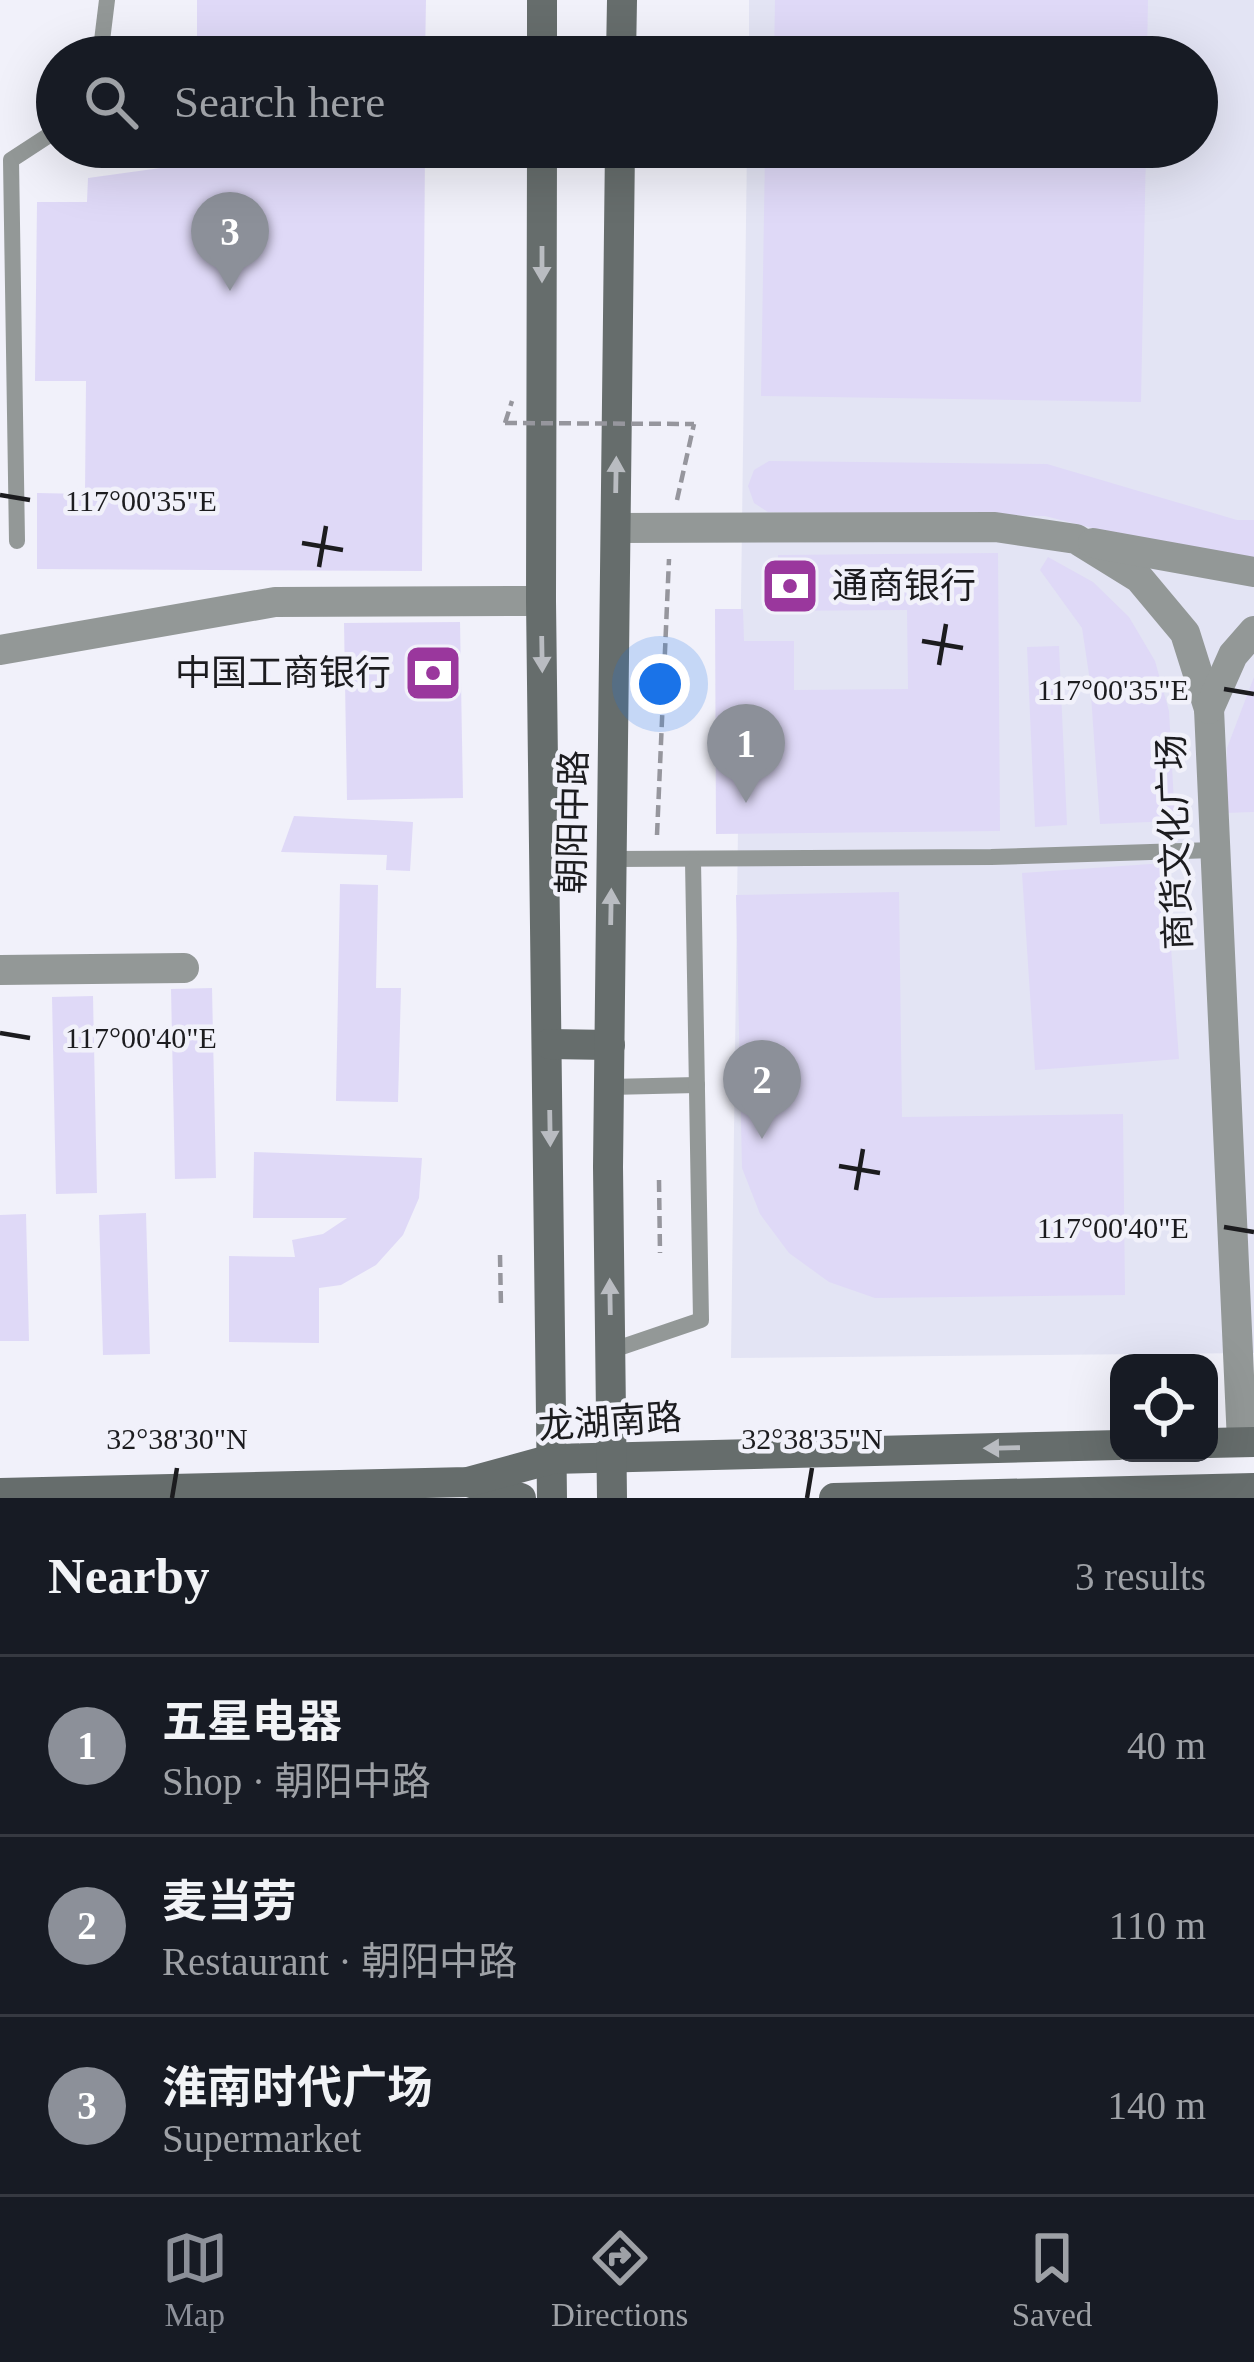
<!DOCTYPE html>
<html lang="en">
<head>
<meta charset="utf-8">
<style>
	:root { --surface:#171b24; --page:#20242c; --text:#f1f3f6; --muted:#9ea1a6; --line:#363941; --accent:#8c9099 }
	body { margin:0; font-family:"Times New Roman","Noto Sans SC",serif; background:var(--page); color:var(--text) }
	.controls { position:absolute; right:36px; bottom:36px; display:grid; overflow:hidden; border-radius:24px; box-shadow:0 12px 48px #0002 }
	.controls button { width:108px; height:108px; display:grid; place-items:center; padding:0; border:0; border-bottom:3px solid var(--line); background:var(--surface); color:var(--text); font:60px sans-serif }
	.you { position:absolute; left:660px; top:684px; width:42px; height:42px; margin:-30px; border:9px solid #fff; border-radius:50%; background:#1a73e8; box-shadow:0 0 0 18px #1a73e833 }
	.badge { display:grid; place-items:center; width:78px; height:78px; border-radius:50%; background:var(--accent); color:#fff; font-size:39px; font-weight:700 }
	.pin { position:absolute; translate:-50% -99px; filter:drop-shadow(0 3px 6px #0008) }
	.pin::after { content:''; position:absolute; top:63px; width:42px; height:36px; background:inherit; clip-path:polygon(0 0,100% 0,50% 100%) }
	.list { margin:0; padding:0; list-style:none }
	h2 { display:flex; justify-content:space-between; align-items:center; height:156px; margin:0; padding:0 48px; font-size:51px }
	h2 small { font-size:39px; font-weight:400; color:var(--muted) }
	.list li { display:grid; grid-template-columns:78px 1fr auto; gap:36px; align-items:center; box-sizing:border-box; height:180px; padding:0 48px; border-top:3px solid var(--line) }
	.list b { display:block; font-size:45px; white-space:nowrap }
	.list p { margin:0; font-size:39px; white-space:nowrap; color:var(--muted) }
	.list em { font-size:39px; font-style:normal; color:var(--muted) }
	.icon { flex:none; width:66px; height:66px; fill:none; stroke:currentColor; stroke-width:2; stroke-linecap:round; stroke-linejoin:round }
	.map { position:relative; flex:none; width:1254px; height:1498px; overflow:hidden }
	.search { position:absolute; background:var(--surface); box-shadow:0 12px 48px #0002; left:36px; right:36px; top:36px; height:132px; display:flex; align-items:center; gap:30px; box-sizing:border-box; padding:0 42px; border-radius:66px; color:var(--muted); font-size:45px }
	.sheet { height:696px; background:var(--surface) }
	nav { display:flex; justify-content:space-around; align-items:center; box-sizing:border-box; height:168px; border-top:3px solid var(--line); background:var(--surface); font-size:33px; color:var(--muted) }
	nav a { display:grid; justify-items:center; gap:6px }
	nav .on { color:var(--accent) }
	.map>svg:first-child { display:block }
	.built { fill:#e3e4f4 }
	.building { fill:#dfd9f7 }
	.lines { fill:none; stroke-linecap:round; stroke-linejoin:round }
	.path { stroke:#96969d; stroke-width:4.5; stroke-dasharray:12 6; stroke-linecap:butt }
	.lane { stroke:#939897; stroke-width:16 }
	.street { stroke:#939897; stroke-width:30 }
	.secondary { stroke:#666d6c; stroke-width:30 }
	.path-bridge { stroke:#96969d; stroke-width:4.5; stroke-dasharray:12 6; stroke-linecap:butt }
	.oneway { fill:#b9bcc1 }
	.ticks { fill:none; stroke:#1c1c1f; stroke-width:4.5 }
	.labels { text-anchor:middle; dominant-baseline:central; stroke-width:9; stroke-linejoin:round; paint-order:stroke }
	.poi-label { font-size:36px; fill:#1c1c1f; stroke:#f1f1fa; text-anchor:start }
	.street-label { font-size:36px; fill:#1c1c1f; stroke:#f1f1fa }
	.ticks-label { font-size:30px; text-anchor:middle; fill:#1c1c1f; stroke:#f1f1fa; stroke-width:9; stroke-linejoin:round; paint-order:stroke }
</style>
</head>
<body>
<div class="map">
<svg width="1254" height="1498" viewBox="0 0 1254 1498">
	<rect width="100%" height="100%" fill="#f1f1fa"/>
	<!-- built -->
	<path class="built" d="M749,0H1254V1353L731,1358L747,147H1197V57H749Z"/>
	<!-- building -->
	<g class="building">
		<path d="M197,0H426L425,57H197Z"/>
		<path d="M775,0H1148L1147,57H774Z"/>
		<path d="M197,147H425L422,571L37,569V493L85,494L86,381H35L37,202H87L88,178L197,163Z"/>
		<path d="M773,147H1146L1141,402L761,396L765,153H773Z"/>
		<path d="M769,461L1047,464L1237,520H1254V569L1045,516L768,512L754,503L748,486L754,470Z"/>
		<path d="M998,553L1000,831L716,834L715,609H743L744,641H794V690L908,689L907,610L778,611V555Z"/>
		<path d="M1048,557L1093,582L1129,617L1155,661L1169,711L1175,821L1100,824L1090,681L1082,628L1040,570Z"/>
		<path d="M460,622L463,798L347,800L344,623Z"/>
		<path d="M1059,646L1067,825L1035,827L1027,647Z"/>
		<path d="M1254,677V812L1225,813L1227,748Z"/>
		<path d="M294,816L413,822L410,871L386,870L387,855L281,852Z"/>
		<path d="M1165,863L1179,1059L1035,1070L1022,873Z"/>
		<path d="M340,884L378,885L376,988H401L398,1102L336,1101Z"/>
		<path d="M899,892L902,1117L1123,1114L1125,1295L875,1298L829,1282L789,1253L760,1214L742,1168L736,895Z"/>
		<path d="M212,988L216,1178L175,1179L171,989Z"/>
		<path d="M93,996L97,1193L56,1194L52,997Z"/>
		<path d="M254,1152L422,1158L419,1198L403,1235L376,1265L341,1285L319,1288V1343L229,1342V1256L295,1257L292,1240L323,1234L347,1218H253Z"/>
		<path d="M146,1213L150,1354L103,1355L99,1215Z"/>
		<path d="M26,1214L29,1341H0V1215Z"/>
	</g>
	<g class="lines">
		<!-- path -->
		<g class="path">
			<path d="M505,423L512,401"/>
			<path d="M677,500L694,424"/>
			<path d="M657,835L669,559"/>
			<path d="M659,1180L660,1253"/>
			<path d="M500,1255L501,1307"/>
		</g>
		<!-- lane -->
		<g class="lane">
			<path d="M100,57L107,0"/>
			<path d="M17,541L11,160L57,130"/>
			<path d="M612,859L991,857L1214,850"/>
			<path d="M609,1087L697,1085"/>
			<path d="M610,1351L701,1320L693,861"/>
		</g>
		<!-- street -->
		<g class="street">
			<path d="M616,528L995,527L1076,539L1139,578L1185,633L1209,709L1242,1442"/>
			<path d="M1093,543L1254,572"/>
			<path d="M0,650L275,602L541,601"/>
			<path d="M1209,709L1233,655L1254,631"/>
			<path d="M0,970L184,968"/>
		</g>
		<!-- secondary -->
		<g class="secondary">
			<path d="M542,57V0"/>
			<path d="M621,57L622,0"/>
			<path d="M542,147L541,601L552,1498"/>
			<path d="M549,1044L610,1045"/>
			<path d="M1209,1443L1254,1442"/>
			<path d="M468,1482L521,1498"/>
			<path d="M0,1493L468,1482L552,1459L1119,1445"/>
			<path d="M612,1498L608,1167L620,147"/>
			<path d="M834,1498L1254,1488"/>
		</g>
		<!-- path-bridge -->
		<path class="path-bridge" d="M505,423L694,424"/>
	</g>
	<!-- one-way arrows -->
	<defs><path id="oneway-solid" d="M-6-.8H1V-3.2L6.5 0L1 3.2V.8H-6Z" transform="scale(3)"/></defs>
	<g class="oneway">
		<use href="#oneway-solid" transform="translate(542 264) rotate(90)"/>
		<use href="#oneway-solid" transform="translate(616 475) rotate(-89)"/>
		<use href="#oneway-solid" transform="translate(542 654) rotate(89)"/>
		<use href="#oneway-solid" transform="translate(611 907) rotate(-89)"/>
		<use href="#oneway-solid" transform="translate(550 1128) rotate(89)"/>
		<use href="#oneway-solid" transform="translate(610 1297) rotate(-91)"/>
		<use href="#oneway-solid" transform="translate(1002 1448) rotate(179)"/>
	</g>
	<!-- ticks -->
	<path class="ticks" d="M0,495L30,500M302,543L343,550M319,567L326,526M922,641L963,648M939,665L946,624M1224,689L1254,694M0,1033L30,1038M839,1166L880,1173M856,1190L863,1149M1224,1227L1254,1232M172,1498L177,1468M807,1498L812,1468"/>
	<!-- icons -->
	<defs>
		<symbol id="bank-square" viewBox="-11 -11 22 22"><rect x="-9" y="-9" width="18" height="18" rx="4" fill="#9a379d" stroke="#f1f1fa"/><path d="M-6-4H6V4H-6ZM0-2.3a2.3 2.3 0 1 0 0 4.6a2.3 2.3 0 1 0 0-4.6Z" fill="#fff"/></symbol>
	</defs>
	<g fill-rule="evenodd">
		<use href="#bank-square" x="757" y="553" width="66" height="66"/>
		<use href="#bank-square" x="400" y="640" width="66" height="66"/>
	</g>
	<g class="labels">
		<!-- poi labels -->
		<g class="poi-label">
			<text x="832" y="586">通商银行</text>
			<text x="391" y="673" text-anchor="end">中国工商银行</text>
		</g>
		<!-- street labels -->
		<g class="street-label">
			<text transform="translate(573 822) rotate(-89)">朝阳中路</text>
			<text transform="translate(1175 842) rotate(-92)">商货文化广场</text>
			<text transform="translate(610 1422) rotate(-4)">龙湖南路</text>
		</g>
	</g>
	<g class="ticks-label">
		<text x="141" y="511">117°00'35"E</text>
		<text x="1113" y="700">117°00'35"E</text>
		<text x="141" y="1048">117°00'40"E</text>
		<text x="1113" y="1238">117°00'40"E</text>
		<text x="177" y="1449">32°38'30"N</text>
		<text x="812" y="1449">32°38'35"N</text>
	</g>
</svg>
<div class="controls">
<button><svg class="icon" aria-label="locate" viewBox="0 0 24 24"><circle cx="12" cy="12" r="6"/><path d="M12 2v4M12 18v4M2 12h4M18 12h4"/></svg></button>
</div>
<div class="you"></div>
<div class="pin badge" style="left:746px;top:803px">1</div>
<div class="pin badge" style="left:762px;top:1139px">2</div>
<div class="pin badge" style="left:230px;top:291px">3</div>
<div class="search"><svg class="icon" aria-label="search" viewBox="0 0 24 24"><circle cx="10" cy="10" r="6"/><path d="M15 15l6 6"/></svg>Search here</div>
</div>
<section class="sheet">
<h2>Nearby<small>3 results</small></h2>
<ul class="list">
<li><span class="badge">1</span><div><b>五星电器</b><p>Shop · 朝阳中路</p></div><em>40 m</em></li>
<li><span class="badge">2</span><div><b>麦当劳</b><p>Restaurant · 朝阳中路</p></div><em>110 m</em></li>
<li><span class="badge">3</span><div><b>淮南时代广场</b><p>Supermarket</p></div><em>140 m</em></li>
</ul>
</section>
<nav>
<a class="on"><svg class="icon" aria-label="map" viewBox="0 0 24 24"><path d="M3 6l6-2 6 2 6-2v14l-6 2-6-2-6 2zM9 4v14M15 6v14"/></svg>Map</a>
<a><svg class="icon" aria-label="directions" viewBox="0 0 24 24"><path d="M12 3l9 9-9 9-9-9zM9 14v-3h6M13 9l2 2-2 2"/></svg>Directions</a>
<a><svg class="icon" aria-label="saved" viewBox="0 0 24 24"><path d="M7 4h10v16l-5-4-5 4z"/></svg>Saved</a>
</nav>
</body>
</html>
